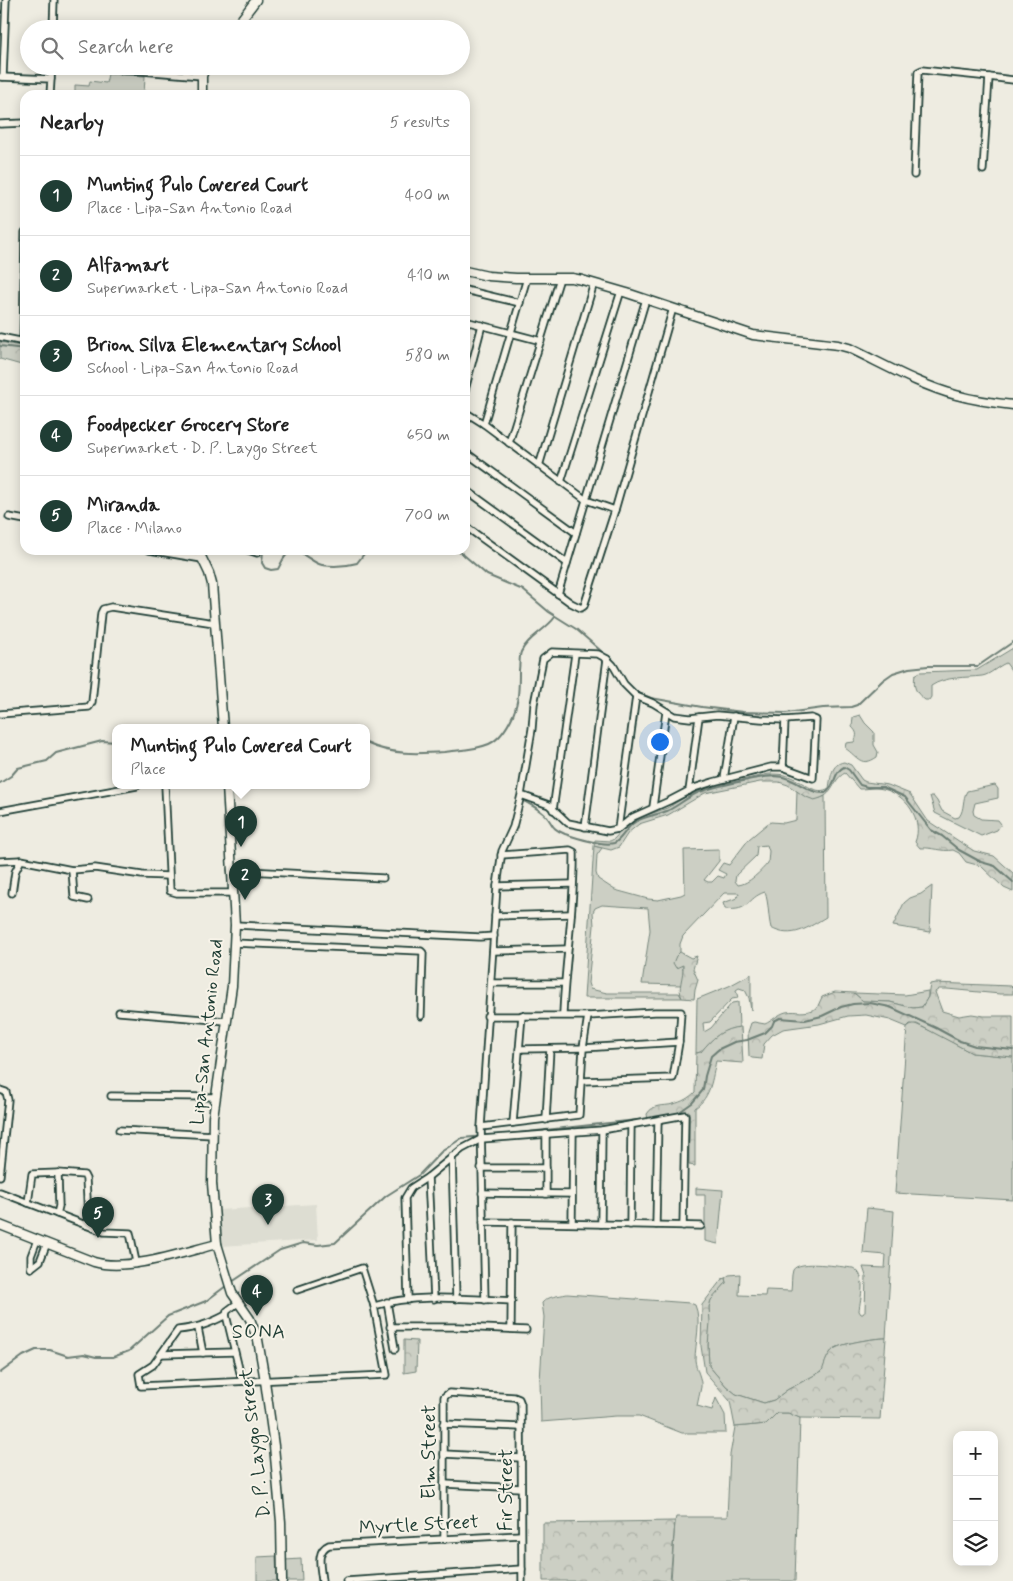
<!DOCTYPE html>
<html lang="en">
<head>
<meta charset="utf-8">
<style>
	:root { --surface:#fff; --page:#f6f6f6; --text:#222; --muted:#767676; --line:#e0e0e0; --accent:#1f3d34 }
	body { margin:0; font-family:Mynerve,sans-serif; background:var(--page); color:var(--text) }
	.controls { position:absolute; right:15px; bottom:15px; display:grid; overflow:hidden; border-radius:10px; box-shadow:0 2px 12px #0003 }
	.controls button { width:45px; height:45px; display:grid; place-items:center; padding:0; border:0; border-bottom:1px solid var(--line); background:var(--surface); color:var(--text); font:25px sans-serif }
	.you { position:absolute; left:659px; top:741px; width:18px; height:18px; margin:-12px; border:4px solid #fff; border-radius:50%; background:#1a73e8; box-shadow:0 0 0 8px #1a73e833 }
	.badge { display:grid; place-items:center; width:32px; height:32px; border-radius:50%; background:var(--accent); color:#fff; font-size:16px; font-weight:700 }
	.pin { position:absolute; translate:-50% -41px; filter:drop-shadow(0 1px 2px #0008) }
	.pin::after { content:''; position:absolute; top:26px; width:18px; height:15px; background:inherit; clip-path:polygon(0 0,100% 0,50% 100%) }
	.popup { position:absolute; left:112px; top:724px; width:258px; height:65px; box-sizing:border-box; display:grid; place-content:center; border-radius:10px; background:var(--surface); filter:drop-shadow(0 1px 4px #0005); font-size:16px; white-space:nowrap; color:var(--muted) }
	.popup b { font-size:19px; color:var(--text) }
	.popup::after { content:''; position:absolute; left:50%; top:100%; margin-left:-10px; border:10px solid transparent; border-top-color:var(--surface) }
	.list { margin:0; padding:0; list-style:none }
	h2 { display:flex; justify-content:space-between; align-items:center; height:65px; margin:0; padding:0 20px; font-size:21px }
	h2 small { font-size:16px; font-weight:400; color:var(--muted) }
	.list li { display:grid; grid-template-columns:32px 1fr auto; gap:15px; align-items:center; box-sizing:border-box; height:80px; padding:0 20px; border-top:1px solid var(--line) }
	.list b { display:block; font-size:19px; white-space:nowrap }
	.list p { margin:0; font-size:16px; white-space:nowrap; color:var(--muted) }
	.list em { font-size:16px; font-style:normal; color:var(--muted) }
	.icon { flex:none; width:28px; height:28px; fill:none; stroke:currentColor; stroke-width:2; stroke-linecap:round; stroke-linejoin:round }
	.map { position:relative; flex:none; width:1013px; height:1581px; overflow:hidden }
	.search { position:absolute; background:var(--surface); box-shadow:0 2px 12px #0003; left:20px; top:20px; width:450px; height:55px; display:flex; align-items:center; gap:12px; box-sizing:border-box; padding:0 18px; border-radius:28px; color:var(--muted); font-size:19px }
	.panel { position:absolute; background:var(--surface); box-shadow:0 2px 12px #0003; left:20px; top:90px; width:450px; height:465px; border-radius:15px }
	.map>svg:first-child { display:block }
	.built { fill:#ddddd2 }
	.grass { fill:#cccfc4; stroke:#76867c; fill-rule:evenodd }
	.forest { fill:url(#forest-crowns); stroke:#76867c }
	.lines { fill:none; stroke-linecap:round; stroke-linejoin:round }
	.stream { stroke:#6c7e74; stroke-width:2 }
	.street-casing { stroke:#1f3d34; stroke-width:9 }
	.secondary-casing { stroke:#1f3d34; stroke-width:11 }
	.street { stroke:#f7f3e8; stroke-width:5.5 }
	.secondary { stroke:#f7f3e8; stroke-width:8 }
	.labels { text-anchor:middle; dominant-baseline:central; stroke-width:4; stroke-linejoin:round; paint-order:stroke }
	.street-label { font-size:19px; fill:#1f3d34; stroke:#f7f3e8 }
	.neighbourhood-label { font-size:20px; letter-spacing:1px; fill:#1f3d34; stroke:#f7f3e8 }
</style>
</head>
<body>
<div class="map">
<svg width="1013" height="1581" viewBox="0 0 1013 1581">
	<defs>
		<pattern id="forest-crowns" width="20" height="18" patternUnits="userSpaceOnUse" patternTransform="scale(1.25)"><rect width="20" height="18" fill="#cccfc4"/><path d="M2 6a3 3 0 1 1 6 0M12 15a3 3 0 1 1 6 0" fill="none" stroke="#afb3a9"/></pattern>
	</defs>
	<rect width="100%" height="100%" fill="#eeece1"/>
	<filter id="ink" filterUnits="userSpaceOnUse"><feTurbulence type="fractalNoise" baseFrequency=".02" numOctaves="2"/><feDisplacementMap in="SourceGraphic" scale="10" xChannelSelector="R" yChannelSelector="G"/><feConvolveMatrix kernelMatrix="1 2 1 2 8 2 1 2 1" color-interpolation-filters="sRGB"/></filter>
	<g filter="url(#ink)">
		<!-- built -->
		<path class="built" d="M316,1204L318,1240L221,1246L219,1210Z"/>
		<!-- grass -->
		<g class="grass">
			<path d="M108,74L145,76L144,95H75V85L89,86L90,81L106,83Z"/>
			<path d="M1013,648V673L1006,663C998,666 990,675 982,676C965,678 946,676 931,686V697L929,700H925C915,692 913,687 915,675L920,672L977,670Z"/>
			<path d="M860,715L865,723L874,732V745L878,752L877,757C861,768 858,757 845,748L846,743L854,742C858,735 857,732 852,727L853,717Z"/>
			<path d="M995,785L998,789V798L975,803L973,811L974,815L981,819L998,820L1001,824L997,830L981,836L935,813L930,796H933L937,801L942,811L955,818L959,817C965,809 962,799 967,791Z"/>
			<path d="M797,790C806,797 814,802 825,796L826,917C809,927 792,940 771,928C768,916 769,904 765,892C746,898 751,912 725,909L723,903L737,898L739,893H724L683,936L680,944V952L676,956C684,966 685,972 681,985L642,984L650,930L648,908L602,905L595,908L593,912L594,926L588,983L590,989L607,993H679L682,998H584L594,846L602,848L597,855L596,873L598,879L615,890L648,899L658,900L681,895L685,893L684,850L719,849V861L704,880L708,882H712L718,876L724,878L726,874L718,870L723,863L729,865L749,839L767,824L771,822L784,823L796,820ZM767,845L769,851L768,863C761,871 749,884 738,885L735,881L736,875L756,856L757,846Z"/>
			<path d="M932,886L930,932L893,926L904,903L910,898L921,894Z"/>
			<path d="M751,974V1010L749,998L745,990L739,988L736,990L738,998L732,999L710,1022L703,1023L704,1032L711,1028L732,1003L738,1002L739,1027C722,1030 712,1038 701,1052L696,1053L697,999L729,986Z"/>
			<path d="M928,991V997L922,1007L913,1008L890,1002L863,1001L854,993L905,995Z"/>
			<path d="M913,1023L933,1032L972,1053L1013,1057V1200L895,1193L907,1027Z"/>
			<path d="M696,1188L723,1190L718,1244L705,1241V1195H696Z"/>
			<path d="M867,1208L894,1211L886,1338C875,1338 843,1343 834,1349C827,1354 825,1363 823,1371L787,1390L774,1400L764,1403L736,1394L726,1386L709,1366L708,1345L709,1307L711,1299L726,1283L725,1278L729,1275L740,1274L739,1295L765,1296L766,1290L791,1291C792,1285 791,1276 793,1270C799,1259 841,1267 853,1268C868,1275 860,1298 859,1311L861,1314H863L865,1311L866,1276L863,1267L885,1268L886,1255L863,1253Z"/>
			<path d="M567,1294L690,1303L695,1305C702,1321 695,1343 695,1360C696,1370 702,1378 701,1387C700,1393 698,1400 697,1406L712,1410L716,1398L725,1415L726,1433H682L639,1416H616L541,1422L540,1381L544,1317L542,1303C548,1296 558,1296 567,1294Z"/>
			<path d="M777,1413H788L800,1418L795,1581H671L675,1521L676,1517H727L730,1455L735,1427L766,1424Z"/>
			<path d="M276,1556L277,1581H257V1557Z"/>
			<path d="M301,1559L302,1581H286L285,1560Z"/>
		</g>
		<!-- forest -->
		<g class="forest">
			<path d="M0,342L25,347V366L0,359Z"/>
			<path d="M844,762L851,765L862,780L866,782L888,785L910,794L928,821L974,851L994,856L1013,873V892L1004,888L981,866L966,862L959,853L953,850C941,852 932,847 920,848L915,842C924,820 906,794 883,789C875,787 867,789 859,789L845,773C830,781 837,795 814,800L804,796L788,785L779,782H760L705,793L668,815L639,824L628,833L619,847L611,850L594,846L595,840L610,841L614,839L630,821L667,808L687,796L706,788L769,774C777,774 785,774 793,778C805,783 816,796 829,788C831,777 831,764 844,762Z"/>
			<path d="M680,952L691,958L697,956L693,969L698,980L695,990L694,999L682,998C677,988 684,977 683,965L676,968L673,963L676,956Z"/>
			<path d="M935,983L1011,986L1013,988V994H1000L947,989H939L935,992L942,1011L959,1016L972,1014L984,1016H1013V1057L972,1053L917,1024H910L907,1027L890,1020L866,1015L848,1016L819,1024L783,1029L772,1035L764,1044L762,1059L752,1058L749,1056L748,1032L751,1023L754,1022L765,1024C772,1021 778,1014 786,1012C799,1010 802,1015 817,1008L822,997L835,992L854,993L863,1001L890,1002L913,1008L922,1007L928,997L930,984Z"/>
			<path d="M741,1027L743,1063L716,1061C712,1079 711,1097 695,1108V1166L689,1165V1111L648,1120L647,1114C654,1103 663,1107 673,1104C682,1102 689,1098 695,1092L696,1053L701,1052C712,1038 723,1028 741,1027Z"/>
			<path d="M725,1278L726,1283L711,1300L709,1307L710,1322L708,1345L709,1366L726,1386L736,1394L764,1403L774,1400L787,1390L822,1371C825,1363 827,1354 834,1349C842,1343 875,1338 886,1338L880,1419L800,1418L788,1413H777L766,1424L735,1427L730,1401L705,1372L701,1346L702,1305L722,1279Z"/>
			<path d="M404,1340L417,1341L416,1371L404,1373Z"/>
			<path d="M675,1521L670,1581L631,1579L630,1581H543V1523Z"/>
		</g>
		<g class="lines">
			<!-- stream -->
			<g class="stream">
				<path d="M0,346L25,349"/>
				<path d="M263,550L262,563L265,568L271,570L278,569C281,564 284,555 289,553C300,547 311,563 322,565C334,567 346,566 357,563L367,550"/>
				<path d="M458,550L487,575L523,590L549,612L576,629L609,658"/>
				<path d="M634,691L651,698L702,707L743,712L786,713L823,708L851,707L857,705L883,680L893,673L909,668L928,666H978L1013,642"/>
				<path d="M366,743C392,755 416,754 444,752C459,750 475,750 489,744C500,739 508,726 513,715C519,701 519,686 519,670C520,664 519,657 521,652C527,638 546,630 555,617"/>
				<path d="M0,783L11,776L18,768L47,761L56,753L102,741L116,742"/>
				<path d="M522,800C530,804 537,808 544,814C554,823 549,828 565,834C577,838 602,846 614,843C621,841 627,826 635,822C645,816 657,815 667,811C678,806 686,798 697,793C714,786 734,783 752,779C762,777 777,774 786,778C799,782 811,794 825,793C836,787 833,772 844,767L849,770L860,785L867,787H883L905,797L931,830L942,836L959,850L981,862L995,866L1013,882"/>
				<path d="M678,1113L692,1103L703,1090L705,1076L711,1056L719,1049L734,1042L747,1040L765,1033L772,1026L774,1021L780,1018L805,1020L822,1016L841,1007L853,1004L870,1003L890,1007L936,1028L960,1041L975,1046L1013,1050"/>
				<path d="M232,1282L280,1250L303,1243L318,1245L335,1243L386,1196L419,1175L441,1152L462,1138L518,1133L646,1119"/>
				<path d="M0,1373L23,1356L36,1350H50L68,1356L84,1354L96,1357H113L129,1351L168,1316L206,1301L226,1286"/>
			</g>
			<defs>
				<g id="street">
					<path d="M53,29L54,0"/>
					<path d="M81,66L202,76"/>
					<path d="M0,77L51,79L50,95"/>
					<path d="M3,77L6,0"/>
					<path d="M51,79L52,66"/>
					<path d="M0,124L25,123"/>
					<path d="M983,170L989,77L1013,80"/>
					<path d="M914,175L918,72L922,70L989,77"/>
					<path d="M465,290L520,303"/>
					<path d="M465,321L541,341"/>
					<path d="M0,337L25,342"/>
					<path d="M23,342L25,232"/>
					<path d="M465,390L482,325"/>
					<path d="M465,412L484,424L586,500L615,510"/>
					<path d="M484,424L527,278"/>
					<path d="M509,443L560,278"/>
					<path d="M465,452L576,533"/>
					<path d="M539,466L594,283"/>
					<path d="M561,482L621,291"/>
					<path d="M465,489L567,563"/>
					<path d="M9,517L25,520"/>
					<path d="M465,526L571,603L581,608L584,606L615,510L673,308"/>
					<path d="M149,550L202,559"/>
					<path d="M248,550L257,553"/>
					<path d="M558,594L646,299"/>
					<path d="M0,714L89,707L92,702L101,613L103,609L111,607L214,623"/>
					<path d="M783,767L785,720"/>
					<path d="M724,779L734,716"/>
					<path d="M165,786L170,891L177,893H233"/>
					<path d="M689,791L699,717"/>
					<path d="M653,807L666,712"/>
					<path d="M553,810L575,654"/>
					<path d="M0,811L137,786"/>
					<path d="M585,827L607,659"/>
					<path d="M618,829L636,696"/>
					<path d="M501,855L570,850L574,852C575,906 565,960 563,1014"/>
					<path d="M0,861L21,860L72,870L95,868L142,875L168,876"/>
					<path d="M72,870L74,897L88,900"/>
					<path d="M231,870L383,878"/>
					<path d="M497,886L572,884"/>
					<path d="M12,893L15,872L21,860"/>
					<path d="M495,916L571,914"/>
					<path d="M235,925L480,937L494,936"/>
					<path d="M234,943L421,951L423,953L421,1016"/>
					<path d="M493,951L567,949"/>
					<path d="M492,983H564"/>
					<path d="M119,1012L226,1021"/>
					<path d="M487,1016H588L655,1012H681L679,1042L673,1078L582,1081"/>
					<path d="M519,1049L583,1048L679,1042"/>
					<path d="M0,1090L6,1092L8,1100L0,1176"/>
					<path d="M111,1096L216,1097"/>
					<path d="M546,1120L550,1049"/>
					<path d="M513,1123L522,1015"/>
					<path d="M481,1127L579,1115L583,1048L588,1016"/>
					<path d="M119,1130L213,1135"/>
					<path d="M452,1156L456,1299"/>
					<path d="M481,1168H546"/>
					<path d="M428,1177L434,1299"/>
					<path d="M0,1192L104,1232L130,1233L136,1262"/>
					<path d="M482,1193L572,1194"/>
					<path d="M546,1194V1134"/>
					<path d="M28,1203L32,1174L58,1173L84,1175L86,1179L88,1217L86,1225"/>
					<path d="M57,1214L59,1206L58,1173"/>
					<path d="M483,1222L701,1226"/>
					<path d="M572,1223L573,1132"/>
					<path d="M601,1224L602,1130"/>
					<path d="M630,1225L631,1125"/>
					<path d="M656,1225L658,1121"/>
					<path d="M31,1268L40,1261L47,1243"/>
					<path d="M31,1268V1256L37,1240"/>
					<path d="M408,1300L405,1198L411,1188L428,1177L462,1149L481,1139L602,1130L685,1115L683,1226"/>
					<path d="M485,1300L481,1127L497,886L502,851L513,827L521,795L532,729L534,704L543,659L552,652L598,654L607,659L613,665L624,684L636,696L653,703L674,716L690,718L717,715L761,719L785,720L811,718L816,720L813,778L783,767H771L713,782L694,788L669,801L633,817L618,829L608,831L568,823L549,805L521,795"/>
					<path d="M239,1302L227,1311L226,1315C209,1324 197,1328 178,1330L153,1365L139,1374L141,1386L387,1375L374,1306L362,1268L297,1290"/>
					<path d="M387,1302L395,1349"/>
					<path d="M374,1306C415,1293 469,1299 512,1301"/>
					<path d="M226,1315L242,1381"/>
					<path d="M390,1327H459L526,1330"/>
					<path d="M198,1328L203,1353"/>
					<path d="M511,1328L512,1222"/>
					<path d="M162,1354L234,1352"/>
					<path d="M443,1424L520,1427"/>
					<path d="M444,1454L521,1458"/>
					<path d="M444,1484L521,1488"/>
					<path d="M444,1539V1397L449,1393L514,1397L519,1399L521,1404L522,1581"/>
					<path d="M322,1581C321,1569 315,1551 329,1545L521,1535"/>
					<path d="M346,1581L522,1569"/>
				</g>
				<g id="secondary">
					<path d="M234,29L256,0"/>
					<path d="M202,95V76L206,66"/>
					<path d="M465,271L488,276L516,278H572L582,280L627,293L753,335L838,345L849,348C883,364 919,385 956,395C974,400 994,403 1013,405"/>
					<path d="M198,550L209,573L212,584L223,728"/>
					<path d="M227,786L235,925L232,986L213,1117L212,1183L217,1244L232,1293L250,1319L258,1340L265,1381L274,1446L281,1522L282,1581"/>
					<path d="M0,1225L94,1262C127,1272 184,1252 217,1244"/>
				</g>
			</defs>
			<!-- street casing -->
			<use href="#street" class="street-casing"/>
			<!-- secondary casing -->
			<use href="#secondary" class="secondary-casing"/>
			<!-- street -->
			<use href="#street" class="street"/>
			<!-- secondary -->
			<use href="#secondary" class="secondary"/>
		</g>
	</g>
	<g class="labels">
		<!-- street labels -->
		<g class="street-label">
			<text transform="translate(207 1032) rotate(-84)">Lipa-San Antonio Road</text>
			<text transform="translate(255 1443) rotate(-97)">D. P. Laygo Street</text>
			<text transform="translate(429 1452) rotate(-90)">Elm Street</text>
			<text transform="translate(506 1490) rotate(-90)">Fir Street</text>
			<text transform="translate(419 1525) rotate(-3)">Myrtle Street</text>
		</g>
		<!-- neighbourhood labels -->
		<g class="neighbourhood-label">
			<text x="259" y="1332">SONA</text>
		</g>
	</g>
</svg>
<div class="controls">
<button>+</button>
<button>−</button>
<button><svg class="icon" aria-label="layers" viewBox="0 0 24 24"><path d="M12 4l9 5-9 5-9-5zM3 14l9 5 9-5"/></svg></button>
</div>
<div class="you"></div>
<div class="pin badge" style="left:241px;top:847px">1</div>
<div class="popup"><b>Munting Pulo Covered Court</b>Place</div>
<div class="pin badge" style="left:245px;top:900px">2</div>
<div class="pin badge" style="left:268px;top:1225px">3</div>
<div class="pin badge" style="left:257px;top:1316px">4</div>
<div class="pin badge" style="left:98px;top:1238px">5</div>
<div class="search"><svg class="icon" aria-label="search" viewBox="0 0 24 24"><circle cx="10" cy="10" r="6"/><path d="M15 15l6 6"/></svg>Search here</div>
<section class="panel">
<h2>Nearby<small>5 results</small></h2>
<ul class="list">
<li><span class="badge">1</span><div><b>Munting Pulo Covered Court</b><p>Place · Lipa-San Antonio Road</p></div><em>400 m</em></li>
<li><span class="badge">2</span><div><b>Alfamart</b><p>Supermarket · Lipa-San Antonio Road</p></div><em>410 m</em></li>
<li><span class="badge">3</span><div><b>Brion Silva Elementary School</b><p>School · Lipa-San Antonio Road</p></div><em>580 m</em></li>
<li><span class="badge">4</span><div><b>Foodpecker Grocery Store</b><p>Supermarket · D. P. Laygo Street</p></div><em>650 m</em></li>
<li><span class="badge">5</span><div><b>Miranda</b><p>Place · Milano</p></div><em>700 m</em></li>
</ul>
</section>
</div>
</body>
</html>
